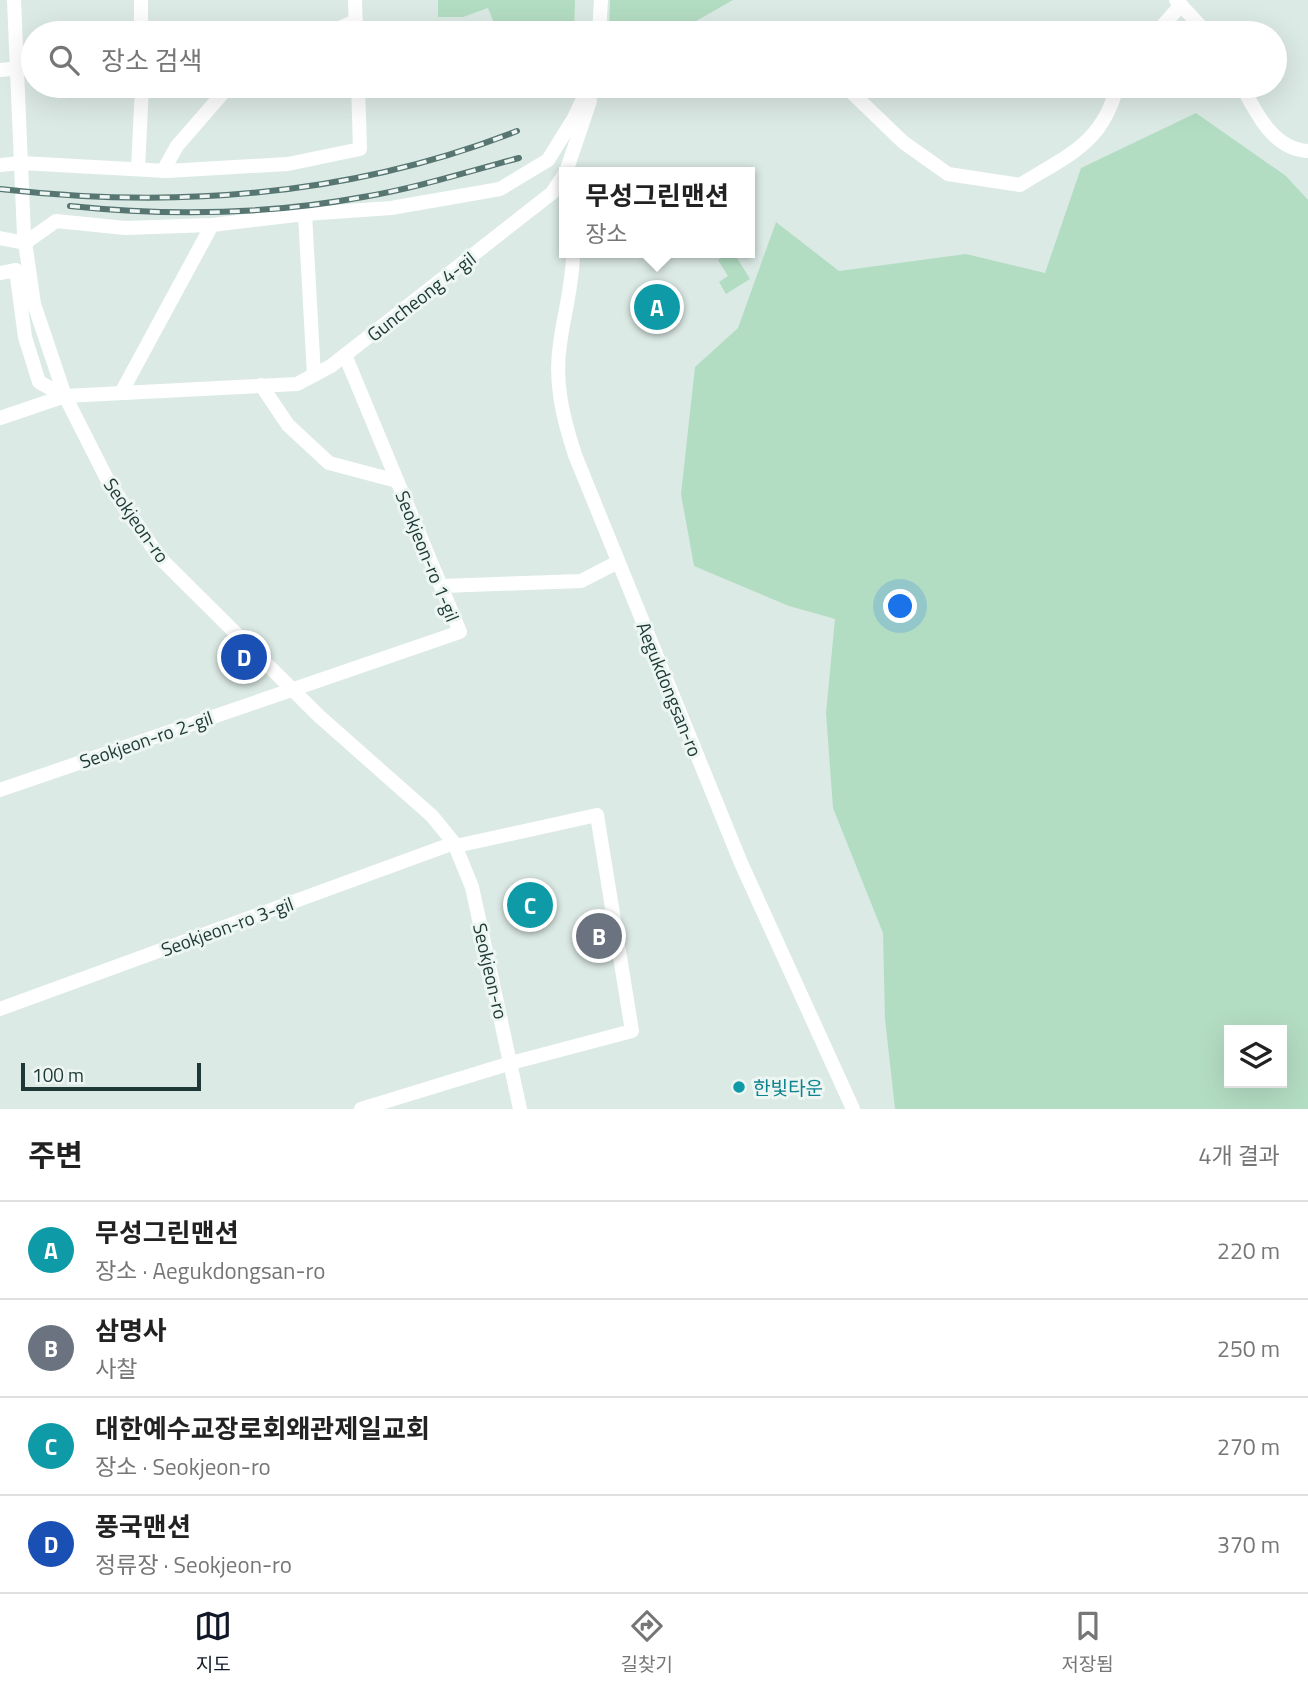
<!DOCTYPE html>
<html lang="ko">
<head>
<meta charset="utf-8">
<style>
	:root { --surface:#fff; --page:#f6f6f6; --text:#222; --muted:#767676; --line:#e0e0e0; --accent:#111827 }
	body { margin:0; font-family:"Titillium Web","Noto Sans KR",sans-serif; background:var(--page); color:var(--text) }
	.controls { position:absolute; right:21px; bottom:21px; display:grid; overflow:hidden; border-radius:0px; box-shadow:0 7px 28px #0002 }
	.controls button { width:63px; height:63px; display:grid; place-items:center; padding:0; border:0; border-bottom:2px solid var(--line); background:var(--surface); color:var(--text); font:35px sans-serif }
	.scale { position:absolute; left:21px; bottom:18px; width:180px; box-sizing:border-box; padding-left:7px; border:4px solid #1e3935; border-top:0; font-size:19px; line-height:24px; white-space:nowrap; color:#1e3935; -webkit-text-stroke:5px #edf6f2; paint-order:stroke }
	.you { position:absolute; left:901px; top:607px; width:24px; height:24px; margin:-18px; border:5px solid #fff; border-radius:50%; background:#1a73e8; box-shadow:0 0 0 10px #1a73e833 }
	.badge { display:grid; place-items:center; width:46px; height:46px; border-radius:50%; background:var(--accent); color:#fff; font-size:23px; font-weight:700 }
	.pin { position:absolute; translate:-50% -50%; border:4px solid #fff; box-shadow:0 2px 7px #0006 }
	.popup { position:absolute; left:559px; top:167px; width:196px; height:91px; box-sizing:border-box; display:grid; place-content:center; border-radius:0px; background:var(--surface); filter:drop-shadow(0 2px 5px #0005); font-size:23px; white-space:nowrap; color:var(--muted) }
	.popup b { font-size:26px; color:var(--text) }
	.popup::after { content:''; position:absolute; left:50%; top:100%; margin-left:-14px; border:14px solid transparent; border-top-color:var(--surface) }
	.list { margin:0; padding:0; list-style:none }
	h2 { display:flex; justify-content:space-between; align-items:center; height:91px; margin:0; padding:0 28px; font-size:30px }
	h2 small { font-size:23px; font-weight:400; color:var(--muted) }
	.list li { display:grid; grid-template-columns:46px 1fr auto; gap:21px; align-items:center; box-sizing:border-box; height:98px; padding:0 28px; border-top:2px solid var(--line) }
	.list b { display:block; font-size:26px; white-space:nowrap }
	.list p { margin:0; font-size:23px; white-space:nowrap; color:var(--muted) }
	.list em { font-size:23px; font-style:normal; color:var(--muted) }
	.icon { flex:none; width:38px; height:38px; fill:none; stroke:currentColor; stroke-width:2; stroke-linecap:round; stroke-linejoin:round }
	.map { position:relative; flex:none; width:1308px; height:1109px; overflow:hidden }
	.search { position:absolute; background:var(--surface); box-shadow:0 7px 28px #0002; left:21px; right:21px; top:21px; height:77px; display:flex; align-items:center; gap:18px; box-sizing:border-box; padding:0 24px; border-radius:38px; color:var(--muted); font-size:26px }
	.sheet { height:483px; background:var(--surface) }
	nav { display:flex; justify-content:space-around; align-items:center; box-sizing:border-box; height:98px; border-top:2px solid var(--line); background:var(--surface); font-size:19px; color:var(--muted) }
	nav a { display:grid; justify-items:center; gap:4px }
	nav .on { color:var(--accent) }
	.map>svg:first-child { display:block }
	.green { fill:#b3ddc3; fill-rule:evenodd }
	.lines { fill:none; stroke-linecap:round; stroke-linejoin:round }
	.minor { stroke:#fff; stroke-width:14 }
	.rail-casing { stroke:#577671; stroke-width:6 }
	.rail { stroke:#edf6f2; stroke-width:3.5; stroke-dasharray:10; stroke-linecap:butt }
	.culture-dot { fill:#0f9aa8; stroke:#edf6f2; stroke-width:2.5 }
	.labels { text-anchor:middle; dominant-baseline:central; stroke-width:6; stroke-linejoin:round; paint-order:stroke }
	.street-label { font-size:19px; fill:#1e3935; stroke:#edf6f2 }
	.culture-label { font-size:19px; fill:#0d838f; stroke:#edf6f2; text-anchor:start }
</style>
</head>
<body>
<div class="map">
<svg width="1308" height="1109" viewBox="0 0 1308 1109">
	<rect width="100%" height="100%" fill="#dceae5"/>
	<!-- green -->
	<g class="green">
		<path d="M438,0H575L574,33H498L488,8L463,17H438Z"/>
		<path d="M610,0H733L675,33H609Z"/>
		<path d="M1196,113L1286,176L1308,200V1109H895L885,1019L883,933L833,808L826,713L835,619L789,606L694,566L681,494L695,367L738,328L776,222L839,271L966,254L1045,273L1081,168ZM1282,1030V1083H1229V1030Z"/>
		<path d="M729,253H734L750,279L726,294L719,282L728,276L718,260Z"/>
	</g>
	<g class="lines">
		<!-- minor -->
		<g class="minor">
			<path d="M14,0L24,235L34,304L65,396L108,481L159,557L319,716L432,816L454,843L472,887L520,1109"/>
			<path d="M141,0V33"/>
			<path d="M355,0L356,33"/>
			<path d="M1176,0L1207,33"/>
			<path d="M327,33L356,21"/>
			<path d="M599,33L601,0"/>
			<path d="M1156,33L1181,5"/>
			<path d="M0,70L33,67"/>
			<path d="M845,86L903,142L948,174L1020,185C1066,156 1103,144 1117,86"/>
			<path d="M1242,86C1256,113 1273,149 1308,151"/>
			<path d="M0,165L21,163L167,171L288,164L360,149L358,86"/>
			<path d="M138,169L142,86"/>
			<path d="M163,171L177,146L229,86"/>
			<path d="M566,172L590,101"/>
			<path d="M305,214L314,375"/>
			<path d="M0,238L25,243L56,221L125,228L212,225L305,214L391,208L500,189L548,160L574,118L589,86"/>
			<path d="M573,253C573,284 564,313 560,344C554,383 563,418 575,455L741,863L853,1109"/>
			<path d="M0,273L16,270L25,337L39,382L65,396"/>
			<path d="M261,385L288,425L329,463L397,481"/>
			<path d="M121,393L212,225"/>
			<path d="M0,418L65,396L297,384L331,366L552,193L564,175"/>
			<path d="M442,586L581,581L618,562"/>
			<path d="M0,790L460,632L345,355"/>
			<path d="M0,1009L454,843"/>
			<path d="M361,1109L511,1063L632,1031L597,815L456,846"/>
		</g>
		<defs>
			<g id="rail">
				<path d="M0,189C175,209 352,196 517,131"/>
				<path d="M70,206C167,216 266,215 363,197C416,188 467,172 519,158"/>
			</g>
		</defs>
		<!-- rail casing -->
		<use href="#rail" class="rail-casing"/>
		<!-- rail -->
		<use href="#rail" class="rail"/>
	</g>
	<!-- markers -->
	<circle class="culture-dot" cx="739" cy="1087" r="7"/>
	<g class="labels">
		<!-- street labels -->
		<g class="street-label">
			<text transform="translate(421 296) rotate(-38)">Guncheong 4-gil</text>
			<text transform="translate(137 520) rotate(55)">Seokjeon-ro</text>
			<text transform="translate(428 556) rotate(68)">Seokjeon-ro 1-gil</text>
			<text transform="translate(670 689) rotate(68)">Aegukdongsan-ro</text>
			<text transform="translate(146 739) rotate(-19)">Seokjeon-ro 2-gil</text>
			<text transform="translate(227 926) rotate(-20)">Seokjeon-ro 3-gil</text>
			<text transform="translate(491 971) rotate(77)">Seokjeon-ro</text>
		</g>
		<!-- culture labels -->
		<g class="culture-label">
			<text x="753" y="1087">한빛타운</text>
		</g>
	</g>
</svg>
<div class="controls">
<button><svg class="icon" aria-label="layers" viewBox="0 0 24 24"><path d="M12 4l9 5-9 5-9-5zM3 14l9 5 9-5"/></svg></button>
</div>
<div class="scale">100 m</div>
<div class="you"></div>
<div class="pin badge" style="left:657px;top:307px;background:#0f9aa8">A</div>
<div class="popup"><b>무성그린맨션</b>장소</div>
<div class="pin badge" style="left:599px;top:936px;background:#6b7280">B</div>
<div class="pin badge" style="left:530px;top:905px;background:#0f9aa8">C</div>
<div class="pin badge" style="left:244px;top:657px;background:#1a4fb4">D</div>
<div class="search"><svg class="icon" aria-label="search" viewBox="0 0 24 24"><circle cx="10" cy="10" r="6"/><path d="M15 15l6 6"/></svg>장소 검색</div>
</div>
<section class="sheet">
<h2>주변<small>4개 결과</small></h2>
<ul class="list">
<li><span class="badge" style="background:#0f9aa8">A</span><div><b>무성그린맨션</b><p>장소 · Aegukdongsan-ro</p></div><em>220 m</em></li>
<li><span class="badge" style="background:#6b7280">B</span><div><b>삼명사</b><p>사찰</p></div><em>250 m</em></li>
<li><span class="badge" style="background:#0f9aa8">C</span><div><b>대한예수교장로회왜관제일교회</b><p>장소 · Seokjeon-ro</p></div><em>270 m</em></li>
<li><span class="badge" style="background:#1a4fb4">D</span><div><b>풍국맨션</b><p>정류장 · Seokjeon-ro</p></div><em>370 m</em></li>
</ul>
</section>
<nav>
<a class="on"><svg class="icon" aria-label="map" viewBox="0 0 24 24"><path d="M3 6l6-2 6 2 6-2v14l-6 2-6-2-6 2zM9 4v14M15 6v14"/></svg>지도</a>
<a><svg class="icon" aria-label="directions" viewBox="0 0 24 24"><path d="M12 3l9 9-9 9-9-9zM9 14v-3h6M13 9l2 2-2 2"/></svg>길찾기</a>
<a><svg class="icon" aria-label="saved" viewBox="0 0 24 24"><path d="M7 4h10v16l-5-4-5 4z"/></svg>저장됨</a>
</nav>
</body>
</html>
